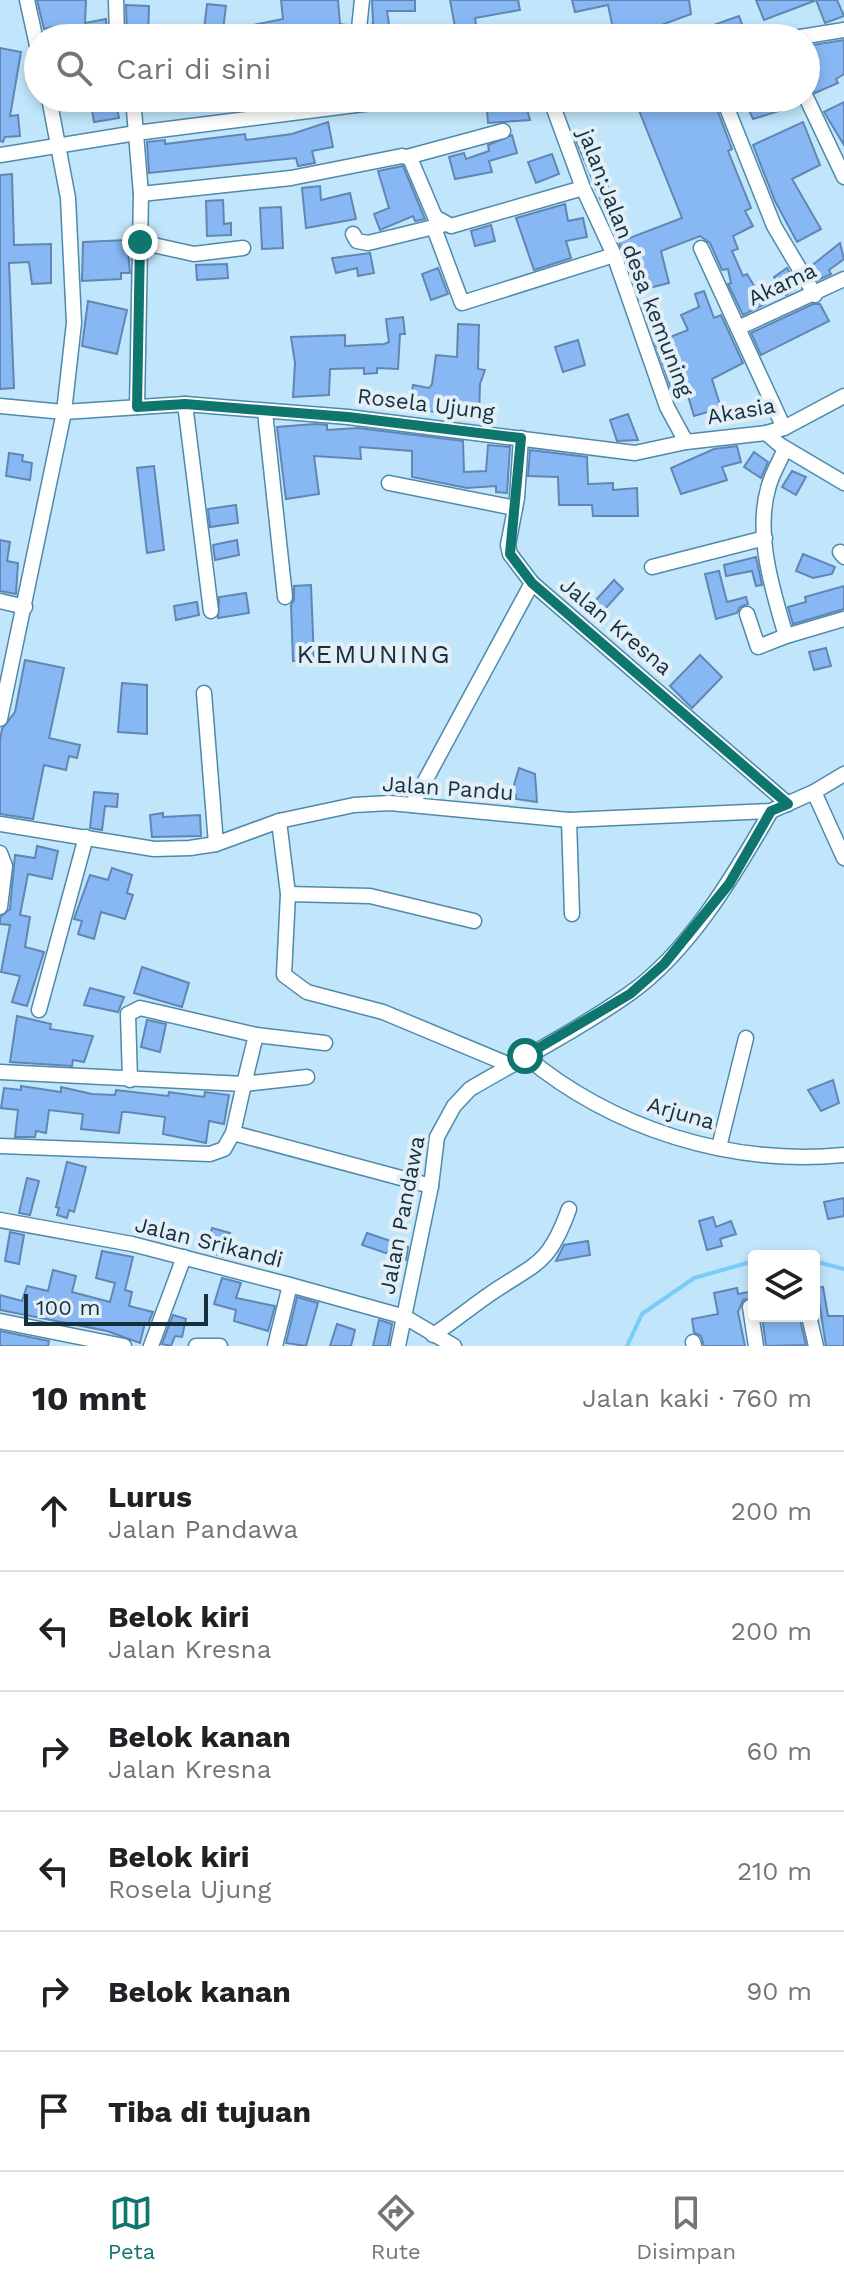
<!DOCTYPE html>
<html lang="id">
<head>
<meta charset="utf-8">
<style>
	:root { --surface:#fff; --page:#f6f6f6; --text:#202124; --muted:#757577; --line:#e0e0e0; --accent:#0f766e }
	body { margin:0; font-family:"Work Sans",sans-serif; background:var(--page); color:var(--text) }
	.controls { position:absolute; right:24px; bottom:24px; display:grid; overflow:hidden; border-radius:8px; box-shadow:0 4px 12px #0003 }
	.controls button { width:72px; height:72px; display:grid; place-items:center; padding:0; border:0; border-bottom:2px solid var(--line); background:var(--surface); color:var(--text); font:40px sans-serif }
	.scale { position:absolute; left:24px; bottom:20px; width:184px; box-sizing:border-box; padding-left:8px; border:4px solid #17303e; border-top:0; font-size:22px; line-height:28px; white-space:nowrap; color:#17303e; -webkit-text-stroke:6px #e3eff6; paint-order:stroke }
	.stop { position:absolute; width:24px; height:24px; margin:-18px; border:6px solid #0f766e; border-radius:50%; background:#fff }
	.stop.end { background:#0f766e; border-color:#fff; box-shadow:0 2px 8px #0008 }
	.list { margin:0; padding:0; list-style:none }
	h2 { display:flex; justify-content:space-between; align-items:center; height:104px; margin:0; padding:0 32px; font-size:34px }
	h2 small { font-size:26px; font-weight:400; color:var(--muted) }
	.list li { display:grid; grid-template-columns:52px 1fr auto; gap:24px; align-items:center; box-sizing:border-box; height:120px; padding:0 32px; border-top:2px solid var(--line) }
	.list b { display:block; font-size:30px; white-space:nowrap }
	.list p { margin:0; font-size:26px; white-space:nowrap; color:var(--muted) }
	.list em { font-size:26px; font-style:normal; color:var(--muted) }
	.icon { flex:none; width:44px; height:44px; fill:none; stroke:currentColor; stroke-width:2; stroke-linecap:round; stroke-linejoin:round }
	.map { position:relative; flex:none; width:844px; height:1346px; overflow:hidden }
	.search { position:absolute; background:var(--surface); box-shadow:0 4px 12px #0003; left:24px; right:24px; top:24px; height:88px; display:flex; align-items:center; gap:20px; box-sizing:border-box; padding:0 28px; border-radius:44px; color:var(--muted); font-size:30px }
	.sheet { height:824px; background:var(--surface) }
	nav { display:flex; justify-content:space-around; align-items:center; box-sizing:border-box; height:112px; border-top:2px solid var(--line); background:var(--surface); font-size:22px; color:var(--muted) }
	nav a { display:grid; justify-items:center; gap:4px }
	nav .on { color:var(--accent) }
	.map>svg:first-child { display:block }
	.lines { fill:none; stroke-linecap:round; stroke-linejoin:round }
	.stream { stroke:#7bcbf7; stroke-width:4 }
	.building { fill:#87b8f4; stroke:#6186b3; stroke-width:2 }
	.minor-casing { stroke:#4d8aab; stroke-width:17 }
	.minor { stroke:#fff; stroke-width:14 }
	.route { stroke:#0f766e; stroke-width:10 }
	.labels { text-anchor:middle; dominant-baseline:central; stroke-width:8; stroke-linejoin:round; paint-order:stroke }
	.street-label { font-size:22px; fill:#17303e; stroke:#e3eff6 }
	.quarter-label { font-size:26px; letter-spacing:2px; fill:#17303e; stroke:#e3eff6 }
</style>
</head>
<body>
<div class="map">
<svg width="844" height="1346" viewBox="0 0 844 1346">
	<rect width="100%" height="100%" fill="#c1e6fb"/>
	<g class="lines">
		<!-- stream -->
		<g class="stream">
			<path d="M814,1261L844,1269"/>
			<path d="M627,1346L642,1314L694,1278L754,1261"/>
		</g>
	</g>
	<!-- building -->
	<g class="building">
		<path d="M37,0H86L85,23L106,19L107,38H55L52,27L44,29Z"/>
		<path d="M281,0H338L340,24L347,25L346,38H272L271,32L255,35L253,25L283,19Z"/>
		<path d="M372,0H415V11H387L391,38H368L373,22Z"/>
		<path d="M450,0H518L520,10L475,18L478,38H457Z"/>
		<path d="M572,0H689L691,14L661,25L665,38H615L608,5L575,12Z"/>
		<path d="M756,0H813L814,1L764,20Z"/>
		<path d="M816,0H837L844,16L825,23Z"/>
		<path d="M207,4L226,6L222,38H203Z"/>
		<path d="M126,5L149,6L148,38H127Z"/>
		<path d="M739,16L747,38H721L716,24Z"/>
		<path d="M844,40V74L836,79L838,83L815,93L806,80V46Z"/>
		<path d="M0,48L21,52L10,116L18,115L20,136L5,137L3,142L0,141Z"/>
		<path d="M90,98H115L119,118L94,122Z"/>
		<path d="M486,98H494L496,108L525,106L524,98H540L543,107L527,109L530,120L488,123Z"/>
		<path d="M634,98H708L711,106L715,104L732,149L728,151L751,208L745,211L753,226L733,236L738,249L732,251L743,276L747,274L765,304L743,315L728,284L731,283L728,269L722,270L710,243L700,236L661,251L669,283L637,291L619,242L682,218Z"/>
		<path d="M738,98H788L792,107L753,119L747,106L739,110L735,100Z"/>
		<path d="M844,102V145L824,112Z"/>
		<path d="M328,122L333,147L312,151L315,163L298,166L296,158L149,173L147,142L165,140V144L245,134L246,140L292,134Z"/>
		<path d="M803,122L820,165L792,179L821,229L797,242L775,201L753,145Z"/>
		<path d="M587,133L620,218L610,222L575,138Z"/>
		<path d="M512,135L517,153L489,161L492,172L455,179L449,157L464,153L466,159L489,151L488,145Z"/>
		<path d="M552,154L559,174L536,183L528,162Z"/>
		<path d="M403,166L425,219L415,221L413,216L380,230L374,214L389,208L378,171Z"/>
		<path d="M12,174L14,245L51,244V283L32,284L29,262L9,263L14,388L0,389V175Z"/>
		<path d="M320,186L321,200L350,193L356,219L306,228L302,188Z"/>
		<path d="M223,200L224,224L231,223V235L207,236L206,201Z"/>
		<path d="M565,204L568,221L583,218L587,237L566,241L571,258L534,270L516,218Z"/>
		<path d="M281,207L283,248L262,249L260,208Z"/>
		<path d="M491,225L495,241L475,246L471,231Z"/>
		<path d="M127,240L130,273H121V279L82,281L83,242Z"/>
		<path d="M840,243L844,259L829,270L831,274L818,280L810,267Z"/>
		<path d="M370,253L374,273L358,276L357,268L336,273L332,258Z"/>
		<path d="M227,264L228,278L197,280L196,265Z"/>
		<path d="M438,268L448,294L431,300L422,274Z"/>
		<path d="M787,268L798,287L786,295L774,277Z"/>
		<path d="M704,291L714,318L721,315L743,363L712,379L721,408L694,416L686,389L673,394L655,343L688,330L681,315L699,307L695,294Z"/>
		<path d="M88,301L127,310L117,354L82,346Z"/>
		<path d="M813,304H820L829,321L761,355L751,333Z"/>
		<path d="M403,317L405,334H400L398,369L377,368V373L364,374V368L330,369L329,395L293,397L295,363L291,337L345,335V346L384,344L389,342L386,319Z"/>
		<path d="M458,324L479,325L478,369L485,370L480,384L479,417L409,409L413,385L429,388L432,384L436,355L457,357Z"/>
		<path d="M578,340L585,365L563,372L555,347Z"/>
		<path d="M628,414L638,440L617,441L610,420Z"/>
		<path d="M315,424L327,425V430L358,428L463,441L464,472L486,471L488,445L510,447L507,493L496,492V486L467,488L412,477V451L360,447L361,459L314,456L319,494L286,499L277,427Z"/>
		<path d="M737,446L741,462L722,467L727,480L681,494L671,468L714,449Z"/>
		<path d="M530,450L587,457L588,484L613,483V490L637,488L638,516H593L592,505H559L558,477L528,476Z"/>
		<path d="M754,452L768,462L761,478L744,467Z"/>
		<path d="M9,453L23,455L22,461L32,463L30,480L6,476Z"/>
		<path d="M154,466L164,550L147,553L137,468Z"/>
		<path d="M792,471L806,477L796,495L782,487Z"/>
		<path d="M236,505L238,523L210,527L208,509Z"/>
		<path d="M0,540L10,542L7,561L18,563L16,594L0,591Z"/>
		<path d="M237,540L239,555L215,560L213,545Z"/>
		<path d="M803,554L835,567L832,574L813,578L796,571Z"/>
		<path d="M756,557L762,585L756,586L752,571L726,576L724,565Z"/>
		<path d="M719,571L727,602L746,597L748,604L740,607L737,613L716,619L705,574Z"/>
		<path d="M614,580L623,589L604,610L595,601Z"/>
		<path d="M311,585L314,660L293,661L291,605L294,600V586Z"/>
		<path d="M844,586V609L793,624L788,607L806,602L805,597Z"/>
		<path d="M246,593L249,613L218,618L219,597Z"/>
		<path d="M197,602L199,615L176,620L174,606Z"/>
		<path d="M826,648L831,666L814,670L809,652Z"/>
		<path d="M700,655L722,677L692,708L670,686Z"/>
		<path d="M25,660L64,668L49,738L80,745L77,758L69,756L66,770L44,765L33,819L0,814V740L2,729L15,712Z"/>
		<path d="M122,683L147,685V734L118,732Z"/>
		<path d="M519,768L535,774L537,802L516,799V795H511Z"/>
		<path d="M94,792L118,794L117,807L105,806L102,830L90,828Z"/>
		<path d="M163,813V817L200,815L201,836L152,837L150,815Z"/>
		<path d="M37,846L58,851L52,879L28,874L20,915L30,917L25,947L44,952L27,1006L12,1002L20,976L1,972L10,925L0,924V917L10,909L15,855L35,858Z"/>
		<path d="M112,868L132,875L127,893L133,895L125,919L101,912L94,939L78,934L82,921L74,919L90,875L108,880Z"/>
		<path d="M142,967L189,983L182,1007L134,993Z"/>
		<path d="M90,988L124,997L118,1012L84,1005Z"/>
		<path d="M17,1016L51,1024L50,1029L93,1036L84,1062L73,1060L72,1066L10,1062Z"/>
		<path d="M147,1020L166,1024L160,1052L141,1047Z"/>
		<path d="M833,1080L839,1103L821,1111L808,1090Z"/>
		<path d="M21,1086L61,1092V1087L92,1094L115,1095L116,1090L168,1096L169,1092L204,1097L205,1092L229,1095L224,1124L209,1121L206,1143L163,1134L165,1117L127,1112H122L119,1133L81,1129L83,1114L49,1110L46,1133L36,1131L35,1137H15L18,1110L1,1108L4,1088L21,1090Z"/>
		<path d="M67,1162L86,1167L74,1212L69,1210L67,1218L57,1215L59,1208L56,1207Z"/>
		<path d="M27,1178L39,1181L30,1215L19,1213Z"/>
		<path d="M844,1198V1216L828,1219L824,1202Z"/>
		<path d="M713,1217L716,1227L731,1221L736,1234L720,1239L722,1246L707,1250L699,1221Z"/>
		<path d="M212,1228L230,1233L223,1257L206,1250Z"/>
		<path d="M10,1232L24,1235L19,1264L5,1261Z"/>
		<path d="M367,1233L408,1247L406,1260L362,1245Z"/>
		<path d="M588,1241L590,1255L556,1261L564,1245Z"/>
		<path d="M102,1251L133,1257L125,1290L132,1292L129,1306L153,1312L148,1324L145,1323L140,1343L107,1331L0,1310V1295L22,1301L27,1286L48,1291L53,1270L76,1276L72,1292L110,1302L115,1283L96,1278Z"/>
		<path d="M222,1278L241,1283L236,1298L275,1306L268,1331L234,1321L236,1310L214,1304Z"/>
		<path d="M823,1287L828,1316H844V1346H826L817,1288Z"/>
		<path d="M737,1288L738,1294L754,1291V1298L743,1300L738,1312L745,1346H704L701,1336L694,1332L692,1319L718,1314L714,1293Z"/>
		<path d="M297,1297L318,1303L306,1346L286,1343Z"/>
		<path d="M173,1315L186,1319L182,1337L175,1336L171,1346L162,1344Z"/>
		<path d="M762,1316H799L806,1345L766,1346Z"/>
		<path d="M379,1320L392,1324L388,1346H373Z"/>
		<path d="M337,1324L355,1330L351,1346H330Z"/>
		<path d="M0,1331L49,1341L48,1346H0Z"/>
	</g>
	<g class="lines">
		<defs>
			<g id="minor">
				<path d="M27,0L38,50"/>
				<path d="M116,0L117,38"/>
				<path d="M358,38L362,0"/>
				<path d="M794,38L844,30"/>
				<path d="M806,97L844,177"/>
				<path d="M133,98L141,194L137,407"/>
				<path d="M550,98L583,188L614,255L667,407L686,442"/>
				<path d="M723,98L774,226L815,295"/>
				<path d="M0,155L136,133L411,98"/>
				<path d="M407,157L503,131"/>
				<path d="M141,194L291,178L402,156L410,158L435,217L451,226L583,188"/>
				<path d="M434,228L462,303L614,255"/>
				<path d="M353,234L357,241L368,243L442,225"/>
				<path d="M140,242L194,254L243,248"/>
				<path d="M701,248L784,428"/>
				<path d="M738,328L844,279"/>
				<path d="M185,404L211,611"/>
				<path d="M0,406L64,412L185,404L348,417L635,453L686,442L766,433L784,428L844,396"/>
				<path d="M265,412L285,597"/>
				<path d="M766,433L780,445L844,483"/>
				<path d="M521,438L517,498L508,545L510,554L532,583L788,804"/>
				<path d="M785,449C780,461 771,475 768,489C755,535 773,592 786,636L844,619"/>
				<path d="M389,483L515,508"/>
				<path d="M840,552L844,557"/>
				<path d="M652,567L765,538"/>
				<path d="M0,601L25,607"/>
				<path d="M747,614L758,647L786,636"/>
				<path d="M204,693L216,844"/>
				<path d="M0,719L64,412L74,323L68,198L49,98"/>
				<path d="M814,792L844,858"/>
				<path d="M412,805L532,583"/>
				<path d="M569,820L572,914"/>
				<path d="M279,821L288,894L284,975L307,992L383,1012L510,1065"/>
				<path d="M0,824L154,849L190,848L216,844L279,821L354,805L390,803L569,820L771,811L814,792L844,774"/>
				<path d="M0,853L5,866L0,907"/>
				<path d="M288,894L370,896L474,921"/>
				<path d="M39,1010L86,837"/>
				<path d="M256,1035L244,1084L307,1077"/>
				<path d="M525,1056C613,1129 730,1166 844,1155"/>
				<path d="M0,1072L244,1084L233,1133"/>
				<path d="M130,1080L128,1014L140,1008L256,1035L325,1043"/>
				<path d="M0,1146L210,1154L224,1149L233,1133L431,1186"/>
				<path d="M719,1147L746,1038"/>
				<path d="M0,1220L132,1244L290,1285L405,1317L454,1346"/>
				<path d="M750,1307L756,1346"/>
				<path d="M809,1316L816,1346"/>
				<path d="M0,1321L124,1346"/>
				<path d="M433,1335C453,1322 471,1307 490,1294C535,1263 548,1267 569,1209"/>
				<path d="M693,1342L694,1346"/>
				<path d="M151,1346L184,1257"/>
				<path d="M196,1346H220"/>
				<path d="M275,1346L290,1285"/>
				<path d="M398,1346L431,1186L437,1137L454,1106L470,1089C523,1058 579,1029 629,994C689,952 735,874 771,811"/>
			</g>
		</defs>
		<!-- minor casing -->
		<use href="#minor" class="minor-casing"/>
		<!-- minor -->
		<use href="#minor" class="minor"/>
	</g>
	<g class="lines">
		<!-- route -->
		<path class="route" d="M140,242L137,407L185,404L348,417L521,438L510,554L532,583L788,804L771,811L729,884L664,964L630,994L525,1056"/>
	</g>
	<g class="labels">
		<!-- street labels -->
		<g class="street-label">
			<text transform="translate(636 263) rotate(69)">jalan;Jalan desa kemuning</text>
			<text transform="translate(782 284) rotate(-25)">Akama</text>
			<text transform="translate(426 404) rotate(7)">Rosela Ujung</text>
			<text transform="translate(741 411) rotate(-10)">Akasia</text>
			<text transform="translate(616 626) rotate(40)">Jalan Kresna</text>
			<text transform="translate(448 788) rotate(4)">Jalan Pandu</text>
			<text transform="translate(681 1113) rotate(16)">Arjuna</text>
			<text transform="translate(402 1215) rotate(-79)">Jalan Pandawa</text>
			<text transform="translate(209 1242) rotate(14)">Jalan Srikandi</text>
		</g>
		<!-- quarter labels -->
		<g class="quarter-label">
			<text x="374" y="654">KEMUNING</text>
		</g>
	</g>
</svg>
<div class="controls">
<button><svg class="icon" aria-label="layers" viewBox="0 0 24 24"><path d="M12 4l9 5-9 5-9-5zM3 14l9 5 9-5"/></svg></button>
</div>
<div class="scale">100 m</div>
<div class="stop" style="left:525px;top:1056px"></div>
<div class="stop end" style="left:140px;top:242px"></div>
<div class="search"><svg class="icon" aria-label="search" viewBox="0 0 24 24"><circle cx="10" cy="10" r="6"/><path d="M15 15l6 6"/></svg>Cari di sini</div>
</div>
<section class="sheet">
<h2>10 mnt<small>Jalan kaki · 760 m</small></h2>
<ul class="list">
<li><svg class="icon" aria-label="ahead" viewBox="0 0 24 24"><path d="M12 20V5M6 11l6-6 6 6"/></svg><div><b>Lurus</b><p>Jalan Pandawa</p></div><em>200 m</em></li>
<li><svg class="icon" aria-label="left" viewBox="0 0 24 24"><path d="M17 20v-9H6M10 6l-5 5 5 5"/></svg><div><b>Belok kiri</b><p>Jalan Kresna</p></div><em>200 m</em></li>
<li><svg class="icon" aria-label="right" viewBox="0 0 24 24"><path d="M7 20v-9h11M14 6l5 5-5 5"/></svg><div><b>Belok kanan</b><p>Jalan Kresna</p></div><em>60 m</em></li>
<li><svg class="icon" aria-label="left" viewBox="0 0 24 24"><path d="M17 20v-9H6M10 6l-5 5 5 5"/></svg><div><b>Belok kiri</b><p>Rosela Ujung</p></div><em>210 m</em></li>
<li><svg class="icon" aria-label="right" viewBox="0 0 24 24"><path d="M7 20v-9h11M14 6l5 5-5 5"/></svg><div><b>Belok kanan</b></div><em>90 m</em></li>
<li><svg class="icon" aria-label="arrive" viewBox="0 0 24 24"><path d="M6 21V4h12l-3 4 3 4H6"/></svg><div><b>Tiba di tujuan</b></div></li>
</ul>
</section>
<nav>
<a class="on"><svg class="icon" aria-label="map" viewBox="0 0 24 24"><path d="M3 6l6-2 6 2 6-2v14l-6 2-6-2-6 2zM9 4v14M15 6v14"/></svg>Peta</a>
<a><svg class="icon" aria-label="directions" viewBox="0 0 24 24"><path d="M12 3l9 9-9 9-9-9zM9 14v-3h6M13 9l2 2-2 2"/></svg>Rute</a>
<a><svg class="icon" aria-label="saved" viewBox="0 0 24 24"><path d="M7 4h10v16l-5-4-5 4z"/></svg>Disimpan</a>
</nav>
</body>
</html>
